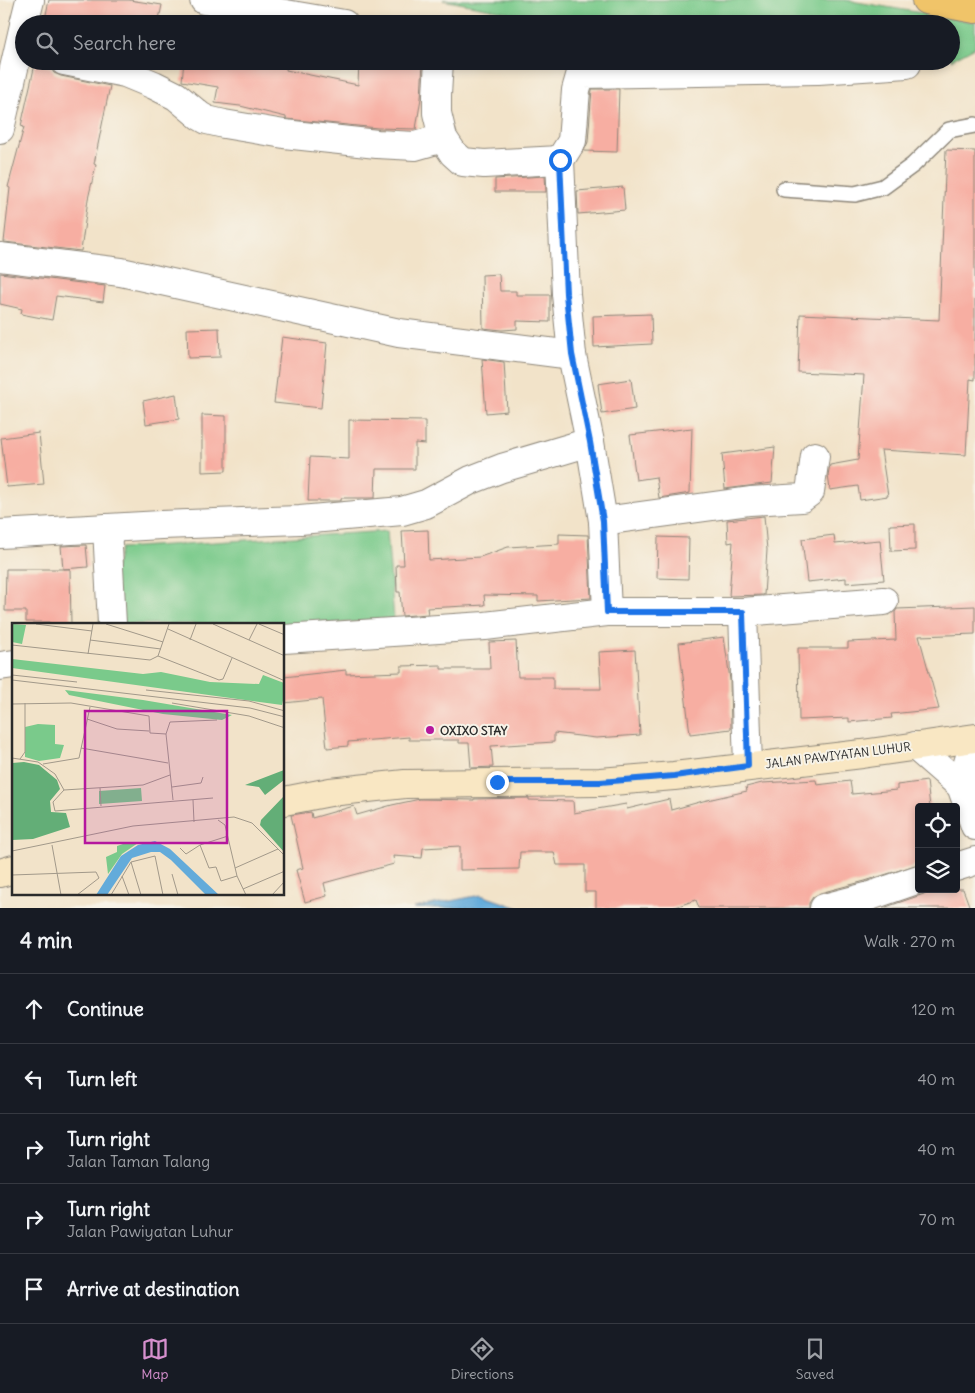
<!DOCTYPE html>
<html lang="en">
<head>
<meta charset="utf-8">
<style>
	:root { --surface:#171b24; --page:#20242c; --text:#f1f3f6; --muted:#9ea1a6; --line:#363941; --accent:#d690ce }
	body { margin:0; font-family:Delius,sans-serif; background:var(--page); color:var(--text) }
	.controls { position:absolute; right:15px; bottom:15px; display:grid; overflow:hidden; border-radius:5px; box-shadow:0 2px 8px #0003 }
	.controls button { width:45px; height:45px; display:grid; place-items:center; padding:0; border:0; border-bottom:1px solid var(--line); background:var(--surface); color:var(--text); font:25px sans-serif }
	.stop { position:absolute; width:15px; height:15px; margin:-11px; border:4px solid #1a73e8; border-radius:50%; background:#fff }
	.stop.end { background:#1a73e8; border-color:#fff; box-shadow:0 1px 5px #0008 }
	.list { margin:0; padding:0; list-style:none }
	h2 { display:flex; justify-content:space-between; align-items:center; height:65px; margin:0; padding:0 20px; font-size:21px }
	h2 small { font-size:16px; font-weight:400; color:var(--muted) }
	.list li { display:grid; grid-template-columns:32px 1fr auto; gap:15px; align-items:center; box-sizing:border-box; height:70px; padding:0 20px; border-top:1px solid var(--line) }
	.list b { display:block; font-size:19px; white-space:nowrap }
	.list p { margin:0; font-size:16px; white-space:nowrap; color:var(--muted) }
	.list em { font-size:16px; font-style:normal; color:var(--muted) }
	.icon { flex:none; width:28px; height:28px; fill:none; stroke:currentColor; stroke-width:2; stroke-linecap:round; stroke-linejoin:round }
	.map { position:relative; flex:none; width:975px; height:908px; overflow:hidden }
	.search { position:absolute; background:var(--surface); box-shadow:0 2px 8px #0003; left:15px; right:15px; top:15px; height:55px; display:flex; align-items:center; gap:12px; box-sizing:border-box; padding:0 18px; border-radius:28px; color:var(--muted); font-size:19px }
	.sheet { height:415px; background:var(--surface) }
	nav { display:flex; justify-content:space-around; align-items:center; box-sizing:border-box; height:70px; border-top:1px solid var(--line); background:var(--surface); font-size:14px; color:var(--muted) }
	nav a { display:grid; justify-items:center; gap:2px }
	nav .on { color:var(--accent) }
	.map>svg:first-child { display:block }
	.green { fill:#7aca8b; stroke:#527a5b }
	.water { fill:#63abda; stroke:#476b82 }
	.building { fill:#f7aea2 }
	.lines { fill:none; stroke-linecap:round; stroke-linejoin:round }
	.service-casing { stroke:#8e877a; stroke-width:18 }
	.minor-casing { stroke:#8e877a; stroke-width:30 }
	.secondary-casing { stroke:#8e877a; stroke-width:30 }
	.motorway-casing { stroke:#8e877a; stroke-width:30 }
	.service { stroke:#fff; stroke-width:15 }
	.minor { stroke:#fff; stroke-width:28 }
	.secondary { stroke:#f9e7c3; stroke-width:28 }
	.motorway { stroke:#f0c469; stroke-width:28 }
	.route { stroke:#1a73e8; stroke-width:6 }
	.poi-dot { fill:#b5179e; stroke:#f7f3e8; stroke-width:2 }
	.labels { text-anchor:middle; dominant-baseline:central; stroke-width:4; stroke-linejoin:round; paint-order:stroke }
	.poi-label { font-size:12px; font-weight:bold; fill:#2b2b2b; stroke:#f7f3e8; text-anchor:start }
	.street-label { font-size:12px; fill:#2b2b2b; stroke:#f7f3e8 }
	.inset-road { fill:none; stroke:#a2998a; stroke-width:1 }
	.view { fill:#b5179e; fill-opacity:0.15; stroke:#b5179e; stroke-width:2.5 }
	.inset-edge { fill:none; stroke:#2b2b2b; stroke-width:2.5 }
</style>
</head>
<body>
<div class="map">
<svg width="975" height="908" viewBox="0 0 975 908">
	<rect width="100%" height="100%" fill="#f7f3e8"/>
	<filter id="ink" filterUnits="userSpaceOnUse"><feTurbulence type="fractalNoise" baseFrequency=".02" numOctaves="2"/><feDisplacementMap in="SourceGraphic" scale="10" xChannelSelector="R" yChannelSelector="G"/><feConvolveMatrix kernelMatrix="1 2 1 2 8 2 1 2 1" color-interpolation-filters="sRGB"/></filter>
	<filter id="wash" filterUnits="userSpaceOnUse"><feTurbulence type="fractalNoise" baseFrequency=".0096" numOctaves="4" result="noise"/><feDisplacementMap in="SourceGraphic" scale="20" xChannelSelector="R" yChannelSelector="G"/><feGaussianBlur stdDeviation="1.12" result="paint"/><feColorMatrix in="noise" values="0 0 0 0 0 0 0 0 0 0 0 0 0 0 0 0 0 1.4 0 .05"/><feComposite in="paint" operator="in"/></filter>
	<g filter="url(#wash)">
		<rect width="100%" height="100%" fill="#f2e3c9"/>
		<!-- green -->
		<g class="green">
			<path d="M443,0H845L975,22V47L951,60V24H660L539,18Z"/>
			<path d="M387,531L394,619L284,627V624H99L121,548Z"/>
		</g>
		<!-- water -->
		<path class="water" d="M481,895L519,908H414Z"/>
		<g id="blocks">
			<!-- building -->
			<g class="building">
				<path d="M49,0H129L162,5L158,24H44Z"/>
				<path d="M184,61L235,69L236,61H287L286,70L358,85L359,61H423L421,98L416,129L378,128L286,119V117L240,106L215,103L218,87L182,81Z"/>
				<path d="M35,64L50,67L54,73L61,76L110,86L94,164L96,165L88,199L81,251L4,242L10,188L8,187L24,127L21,126Z"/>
				<path d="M592,89H619L617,152L584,151L588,142Z"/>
				<path d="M946,150L975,151V380L970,379L966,455L881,450L888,496L860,500L858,486L830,490L828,475L830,465L858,460L864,375L798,372L800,314L939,320Z"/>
				<path d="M545,176L546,192H495V179Z"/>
				<path d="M623,187L625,210L578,214L577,191Z"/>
				<path d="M0,273L105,286L103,302L56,296L52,320L21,314L22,309L0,304Z"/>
				<path d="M499,274L500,291H516V295H550V322L517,321V329L502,330L483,328L482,275Z"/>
				<path d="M651,314L652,344L594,347L593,316Z"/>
				<path d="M219,328L220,357L188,358L187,329Z"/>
				<path d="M282,337L327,343L321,408L274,403Z"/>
				<path d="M482,359L504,362L507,411L486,413Z"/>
				<path d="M631,379L635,409L602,414L598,384Z"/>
				<path d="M176,394L179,419L146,424L143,401Z"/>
				<path d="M202,415L226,416V471L202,472Z"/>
				<path d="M349,420L425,421V444L415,443V469H376L375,498H341V501H308L310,457L349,459Z"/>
				<path d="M692,428L690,493L659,498L656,477L636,480L630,435Z"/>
				<path d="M39,433L44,484L7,487L1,438Z"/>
				<path d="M775,447L772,483L725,489L722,454Z"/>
				<path d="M764,516L767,550L764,595L729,596L733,542L728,543L727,520Z"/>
				<path d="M915,524V550L891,551L890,525Z"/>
				<path d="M428,530L429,560L480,557L508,547L559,544V534L588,535L591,598L538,601V596L484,595L485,605L427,608L428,614L402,616L400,592H397L396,565H404L402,531Z"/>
				<path d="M834,535L835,544L880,540L884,580L846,583V578L807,582L802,539Z"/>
				<path d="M658,537L689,538L688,579L657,578Z"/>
				<path d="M86,545L88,567L63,569L61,546Z"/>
				<path d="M6,569H70L71,624H49V622H26V611H5Z"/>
				<path d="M975,606V634L919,636L939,709L891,714L892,718L849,722V718L799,720L798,648H848V642L896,640L895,612L897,609Z"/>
				<path d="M724,637L730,680L731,729L690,734L679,643Z"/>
				<path d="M516,641L518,677H553V689H601L599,652L635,650L640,735L596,738L554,733V742L491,746L493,767L471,768L469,743H459V740H409V737L348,742V746L327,748L322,699L284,703V677L346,670V674L401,672V666L441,665V669H490L489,642Z"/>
				<path d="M816,780L817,785L850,781L852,794L897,790V785L927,781L930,807H919V864L865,881L820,893L813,897L809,903V908H699L696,900L672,908H596V892H585V865H557L554,852H520L519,869L460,870V846L423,848L422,858L393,856L394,864L324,883L327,896L305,902L296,870L303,868L291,815L311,812L312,818L354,806L357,815L392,805L420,799L474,800V799L529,798V800L573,801L574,813L626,804L627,809L669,799L671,810L703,801L747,791L746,787L762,783Z"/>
				<path d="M931,889H963L970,908H883L924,894Z"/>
			</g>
		</g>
	</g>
	<g filter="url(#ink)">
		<use href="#blocks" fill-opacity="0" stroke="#8e877a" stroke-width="1"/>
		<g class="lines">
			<defs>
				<path id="service" d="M784,189L855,194L883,187L913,165L949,130L975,125"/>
				<g id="minor">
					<path d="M204,0L344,24"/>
					<path d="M24,24L30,0"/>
					<path d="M64,61L125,73L154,85L176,96L200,116L207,120L224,124L284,134L377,144L415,146L443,138"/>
					<path d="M439,61L437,95V113L443,138L453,153L463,162L484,164L560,160L566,294L572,355L590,442L603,521L607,612"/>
					<path d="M0,129L24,25"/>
					<path d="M560,160L572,141L576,90L580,76L584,74L818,70L907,64"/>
					<path d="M0,257L121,272L399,333L572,355"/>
					<path d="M603,521L750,501L802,498L810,492L815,456"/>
					<path d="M107,528L112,624"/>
					<path d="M0,534L161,525L300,520L402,511L426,504L471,480L502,468L590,442"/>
					<path d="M743,612L748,766"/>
					<path d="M284,639L485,626L607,612H743L884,601"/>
					<path d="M0,666L14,664"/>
					<path d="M915,746L961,786L975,826"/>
					<path d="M961,786L975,740"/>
					<path d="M956,867L975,861"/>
					<path d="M824,908L870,896L919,879"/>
				</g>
				<g id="secondary">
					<path d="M284,801L330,792L405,784L600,782L674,776L862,754L975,738"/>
					<path d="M0,873L14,869"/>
				</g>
				<path id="motorway" d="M926,0L975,9"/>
			</defs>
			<!-- service casing -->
			<use href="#service" class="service-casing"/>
			<!-- minor casing -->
			<use href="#minor" class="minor-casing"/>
			<!-- secondary casing -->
			<use href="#secondary" class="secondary-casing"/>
			<!-- motorway casing -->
			<use href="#motorway" class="motorway-casing"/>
			<!-- service -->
			<use href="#service" class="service"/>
			<!-- minor -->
			<use href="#minor" class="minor"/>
			<!-- secondary -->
			<use href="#secondary" class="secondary"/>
			<!-- motorway -->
			<use href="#motorway" class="motorway"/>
		</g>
	</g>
	<g class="lines" filter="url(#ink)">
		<!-- route -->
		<path class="route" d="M497,782H600L674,776L748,766L743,612H607L603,521L590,442L572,354L566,294L560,160"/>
	</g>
	<!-- markers -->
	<circle class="poi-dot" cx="430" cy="730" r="5"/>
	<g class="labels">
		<!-- poi labels -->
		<g class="poi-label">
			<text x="440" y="730">OXIXO STAY</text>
		</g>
		<!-- street labels -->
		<g class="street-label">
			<text transform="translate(838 755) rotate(-7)">JALAN PAWIYATAN LUHUR</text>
		</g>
	</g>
	<!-- overview -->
	<g transform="translate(12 623)">
		<rect width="272" height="272" fill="#f2e3c9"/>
		<path d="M0,1L14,2L10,21L0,19ZM0,36L131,51L149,49L198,59L247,61L251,52L272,60V73L270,82L0,45ZM53,67L131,77L220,92L210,97L151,91L57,72ZM26,101L43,102V121L52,122L48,135L27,138L13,134V104ZM129,165L130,178L87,181V168ZM114,220H126L110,231L96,251L94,234L105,229V223Z" fill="#7aca8b"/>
		<path d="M12,139L27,142L45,157L48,166L38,178L39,189L54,190L58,204L21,216L0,217V140ZM272,147V157L253,172L247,164L233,162ZM272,173V229L248,202L249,197Z" fill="#63ae77"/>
		<path d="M143,218L158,226L207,272H194L159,237L148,229H139L120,235L95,272H84L109,233L126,222Z" fill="#63abda"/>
		<path class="inset-road" d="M24,1L80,8M94,1L151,19M201,1L273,33M247,1L273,12M156,6L273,58M78,17L149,26M178,17L184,1M237,17L245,1M0,22L138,37L146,33L157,1M76,31L81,1M146,33L207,57L211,56L220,35M0,52L65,59M0,57L238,85L273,94M134,67L237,78L273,88M160,80L237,93L273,105M0,81L59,80L137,93L138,110L154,111L161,177M75,96L105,106L137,108M154,111L158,99L205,97M69,125L156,140M0,135L26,139L43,151L52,167L41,179L43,188L201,175M8,136L13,129V80M31,141L67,135L78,84M160,164L189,160L191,154M88,165L89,183M52,167L131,162L158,152M181,177L182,199M206,197L213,202L225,253L234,272M40,222L49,272M188,222L197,245L204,244L209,258L225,253M168,225L174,231L188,222L216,213M0,228L121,203L222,194L240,200L273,233M119,239L129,272M223,245L266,226M160,251L166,272M0,252L84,249L87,255L65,272M110,253L117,272M231,266L273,248M99,272L119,239L143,233L151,272M260,272L273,258"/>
		<path class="view" d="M73,88H215V220H73Z"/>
		<rect width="272" height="272" class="inset-edge"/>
	</g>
</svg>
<div class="controls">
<button><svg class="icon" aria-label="locate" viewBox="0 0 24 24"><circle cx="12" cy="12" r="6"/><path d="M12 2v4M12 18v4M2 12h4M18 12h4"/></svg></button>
<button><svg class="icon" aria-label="layers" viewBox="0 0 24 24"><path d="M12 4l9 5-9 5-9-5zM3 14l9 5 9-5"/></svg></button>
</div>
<div class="stop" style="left:560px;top:160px"></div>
<div class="stop end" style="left:497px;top:782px"></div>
<div class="search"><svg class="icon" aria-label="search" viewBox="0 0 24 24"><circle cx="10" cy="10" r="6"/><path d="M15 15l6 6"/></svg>Search here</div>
</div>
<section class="sheet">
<h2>4 min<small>Walk · 270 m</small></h2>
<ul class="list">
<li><svg class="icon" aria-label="ahead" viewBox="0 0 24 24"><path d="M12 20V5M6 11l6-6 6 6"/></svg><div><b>Continue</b></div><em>120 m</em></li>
<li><svg class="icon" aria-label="left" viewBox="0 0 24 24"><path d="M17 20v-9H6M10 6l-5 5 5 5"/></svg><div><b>Turn left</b></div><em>40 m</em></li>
<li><svg class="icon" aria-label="right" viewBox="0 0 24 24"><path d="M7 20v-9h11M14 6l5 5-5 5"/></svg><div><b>Turn right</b><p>Jalan Taman Talang</p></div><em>40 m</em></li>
<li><svg class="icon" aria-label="right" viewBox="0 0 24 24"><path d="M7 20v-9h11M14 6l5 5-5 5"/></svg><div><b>Turn right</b><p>Jalan Pawiyatan Luhur</p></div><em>70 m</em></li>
<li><svg class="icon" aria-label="arrive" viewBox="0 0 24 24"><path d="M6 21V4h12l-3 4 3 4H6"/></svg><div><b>Arrive at destination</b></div></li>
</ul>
</section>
<nav>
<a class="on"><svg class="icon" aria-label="map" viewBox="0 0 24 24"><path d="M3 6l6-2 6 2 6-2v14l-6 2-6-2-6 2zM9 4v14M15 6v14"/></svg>Map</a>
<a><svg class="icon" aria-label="directions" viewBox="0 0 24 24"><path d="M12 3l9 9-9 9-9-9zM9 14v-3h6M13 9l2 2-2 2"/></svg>Directions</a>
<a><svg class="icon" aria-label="saved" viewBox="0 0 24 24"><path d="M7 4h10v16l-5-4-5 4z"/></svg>Saved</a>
</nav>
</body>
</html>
